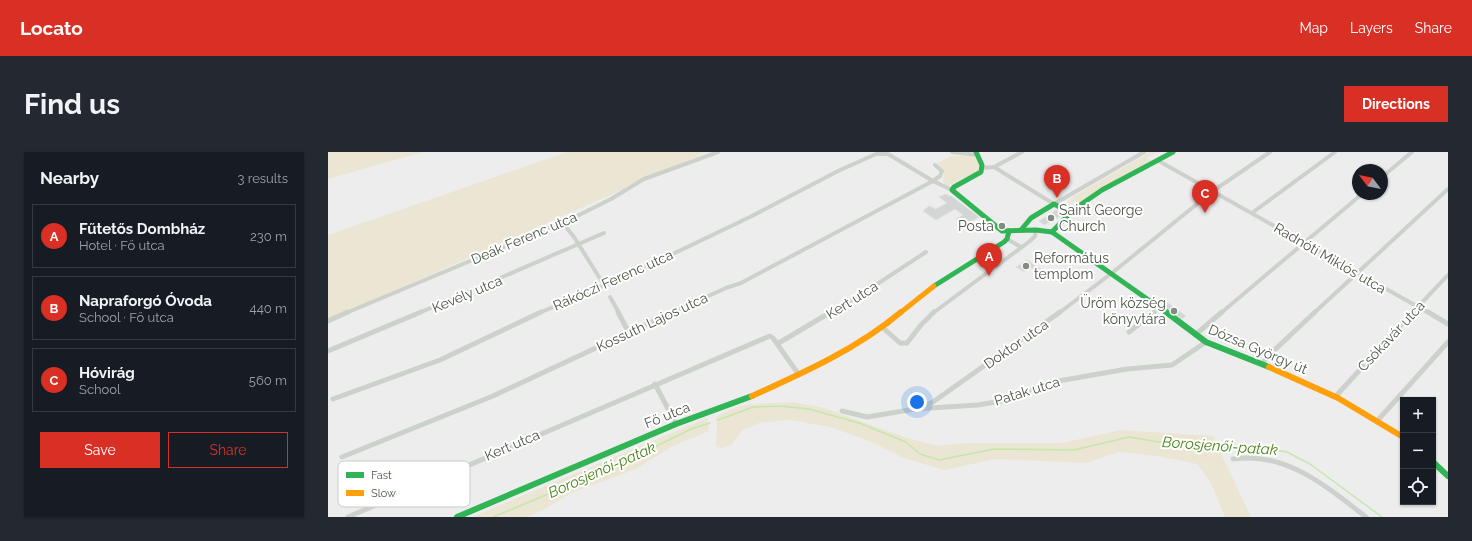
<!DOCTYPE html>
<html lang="en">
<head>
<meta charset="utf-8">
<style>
	:root { --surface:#171b24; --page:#242831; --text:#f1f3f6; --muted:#9ea1a6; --line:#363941; --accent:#d93025 }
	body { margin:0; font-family:Raleway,sans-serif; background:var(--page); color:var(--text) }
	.controls { position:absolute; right:12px; bottom:12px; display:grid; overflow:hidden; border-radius:0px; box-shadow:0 1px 3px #0004 }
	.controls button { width:36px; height:36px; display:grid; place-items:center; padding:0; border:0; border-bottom:1px solid var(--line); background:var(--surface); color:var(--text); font:20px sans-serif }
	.compass { position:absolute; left:1024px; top:12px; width:36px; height:36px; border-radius:50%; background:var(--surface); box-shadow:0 1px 3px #0004; rotate:302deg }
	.you { position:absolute; left:589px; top:250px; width:14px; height:14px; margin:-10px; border:3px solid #fff; border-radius:50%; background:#1a73e8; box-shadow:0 0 0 6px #1a73e833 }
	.badge { display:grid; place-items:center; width:26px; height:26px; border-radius:50%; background:var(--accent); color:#fff; font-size:13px; font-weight:700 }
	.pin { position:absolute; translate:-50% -33px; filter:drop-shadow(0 1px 2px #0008) }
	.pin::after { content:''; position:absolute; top:21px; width:14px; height:12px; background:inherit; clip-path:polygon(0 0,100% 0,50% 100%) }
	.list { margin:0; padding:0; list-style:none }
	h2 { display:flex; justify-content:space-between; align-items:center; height:52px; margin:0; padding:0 16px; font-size:17px }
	h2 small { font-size:13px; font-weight:400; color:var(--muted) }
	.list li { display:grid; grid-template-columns:26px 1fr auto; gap:12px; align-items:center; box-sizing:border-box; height:64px; margin:0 8px 8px; padding:0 8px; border:1px solid var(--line); border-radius:0px }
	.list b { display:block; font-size:15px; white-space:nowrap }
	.list p { margin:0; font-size:13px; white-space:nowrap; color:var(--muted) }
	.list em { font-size:13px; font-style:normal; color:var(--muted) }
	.actions { display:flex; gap:8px; padding:12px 16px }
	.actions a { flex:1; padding:9px 0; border:1px solid var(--accent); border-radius:0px; text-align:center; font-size:14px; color:var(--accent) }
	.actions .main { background:var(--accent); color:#fff }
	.icon { flex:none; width:22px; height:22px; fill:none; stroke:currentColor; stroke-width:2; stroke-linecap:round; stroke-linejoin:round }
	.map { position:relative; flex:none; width:1120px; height:365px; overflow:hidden; border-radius:0px }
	header { display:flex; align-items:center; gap:24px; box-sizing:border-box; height:56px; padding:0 20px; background:var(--accent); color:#fff }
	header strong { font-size:19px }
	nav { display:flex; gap:22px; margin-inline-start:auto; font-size:14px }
	.intro { display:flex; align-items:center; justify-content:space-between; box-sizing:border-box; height:96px; padding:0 24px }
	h1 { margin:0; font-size:28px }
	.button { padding:10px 18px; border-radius:0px; background:var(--accent); color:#fff; font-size:14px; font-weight:700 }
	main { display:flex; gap:24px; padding:0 24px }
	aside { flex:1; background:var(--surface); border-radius:0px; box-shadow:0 1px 3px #0004 }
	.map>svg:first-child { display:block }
	.green { fill:#ebe5d3 }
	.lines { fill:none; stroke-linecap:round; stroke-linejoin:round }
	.stream { stroke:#c6e7ab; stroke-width:1.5 }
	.building { fill:#d3d6d4; stroke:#dfe0df }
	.street-far1 { stroke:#cdd1cc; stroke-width:4 }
	.street { stroke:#cdd1cc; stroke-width:5 }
	.fast-far1 { stroke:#30b455; stroke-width:5 }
	.fast { stroke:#30b455; stroke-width:6 }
	.slow-far1 { stroke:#ff9f0a; stroke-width:5 }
	.slow { stroke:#ff9f0a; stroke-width:6 }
	.poi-dot { fill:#838c81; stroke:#fff; stroke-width:1.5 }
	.labels { text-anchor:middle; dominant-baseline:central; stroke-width:4; stroke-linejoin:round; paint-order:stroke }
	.poi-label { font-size:14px; fill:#4a5846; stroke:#fff; text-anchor:start }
	.street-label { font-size:14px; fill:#4a5846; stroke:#fff }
	.water-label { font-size:15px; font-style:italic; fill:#488517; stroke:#fff }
	.key { fill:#fff; stroke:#c9cdc8; stroke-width:1 }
	.key-label { font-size:11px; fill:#4a5846 }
</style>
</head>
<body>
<header>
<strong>Locato</strong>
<nav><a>Map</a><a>Layers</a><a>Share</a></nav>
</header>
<div class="intro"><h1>Find us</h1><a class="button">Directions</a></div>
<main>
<aside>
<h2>Nearby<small>3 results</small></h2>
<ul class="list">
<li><span class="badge">A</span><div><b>Fűtetős Dombház</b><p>Hotel · Fő utca</p></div><em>230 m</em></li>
<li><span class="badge">B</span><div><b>Napraforgó Óvoda</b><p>School · Fő utca</p></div><em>440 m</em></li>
<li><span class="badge">C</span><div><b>Hóvirág</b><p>School</p></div><em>560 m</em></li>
</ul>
<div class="actions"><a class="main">Save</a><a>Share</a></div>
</aside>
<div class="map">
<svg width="1120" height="365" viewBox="0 0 1120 365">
	<rect width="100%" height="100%" fill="#ededee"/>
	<!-- green -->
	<g class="green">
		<path d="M0,0H95L0,27Z"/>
		<path d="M239,0H379L0,168V83Z"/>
		<path d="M822,0H830L819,6L823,9L780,32L751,52L747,49L740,54L738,52L744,48L743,46Z"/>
		<path d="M624,4H646L651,13L650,19L620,34L615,30L616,18L609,11Z"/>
		<path d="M465,250L496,256L579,286L610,294L639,291H734L793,278L885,284L923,365H897L882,329L869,312L830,304L791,300L758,311L668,307L616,318L576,306L539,288L502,275L462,268L431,271L415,278L403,293L395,296L388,295L389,276L388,266C408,249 439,252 465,250Z"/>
		<path d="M379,266L381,279L345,294L308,317L243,341L215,358L200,365H144Z"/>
	</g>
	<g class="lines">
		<!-- stream -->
		<g class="stream">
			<path d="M390,268L425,255L452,254L481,257L531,271L578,290L592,302L611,308L666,297L746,298L801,285L861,295H927L959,300L982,312L1054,365"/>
			<path d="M165,365L288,314L363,277L382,271"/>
		</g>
	</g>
	<!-- building -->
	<g class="building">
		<path d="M618,42L621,44H623L651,65L637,73L628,67L635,63L627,57L608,68L595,59L601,54L608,57L619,51L611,45Z"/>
		<path d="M728,58L736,62L716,73L711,69L727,59H726Z"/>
		<path d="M699,108L713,117L709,120L702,115L696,120L688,115Z"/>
		<path d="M840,151L858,164L854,167L835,154Z"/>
	</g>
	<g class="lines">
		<!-- street-far1 -->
		<g class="street-far1">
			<path d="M624,0L650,3"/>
			<path d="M829,8L1101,161"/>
			<path d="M666,15L726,52L816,0"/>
			<path d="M654,16L666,15L694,0"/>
			<path d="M1054,25L1084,0"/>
			<path d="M924,61L1007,0"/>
			<path d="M234,70L246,85L276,133"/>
			<path d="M679,87L693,95"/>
			<path d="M282,145L291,161"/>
			<path d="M18,161L247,65L283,47L316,27L390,0"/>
			<path d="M91,161L276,81"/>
			<path d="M211,161L303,122L422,65L510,19L548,2H560L605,29L624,38"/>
			<path d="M343,161L398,136L413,131L605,29L612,24L614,19L607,13"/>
			<path d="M501,161L531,144L598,100"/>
			<path d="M605,161L702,89L707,84L708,78"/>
			<path d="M731,161L784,121L885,39L942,0"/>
			<path d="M825,161L832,156"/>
			<path d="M893,161L1034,42"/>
			<path d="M986,161L1120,37"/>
			<path d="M1084,161L1120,123"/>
		</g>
		<!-- street -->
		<g class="street">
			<path d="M290,160L301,181"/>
			<path d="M1100,160L1120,172"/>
			<path d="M0,169L20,160"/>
			<path d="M554,175L572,191H579L593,173L606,160"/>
			<path d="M801,180L826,160"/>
			<path d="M867,183L894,160"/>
			<path d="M449,192L503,160"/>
			<path d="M0,199L93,160"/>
			<path d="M935,211L938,206L987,160"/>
			<path d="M327,232L348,272"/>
			<path d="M1007,245L1085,160"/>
			<path d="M5,247L112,208L213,160"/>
			<path d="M587,257L605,250L732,160"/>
			<path d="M514,259L539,265L587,257L650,253L679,248L719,231L799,217L844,213L878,190"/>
			<path d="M1050,268L1120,190"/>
			<path d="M14,305L165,244L345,160"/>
			<path d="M905,307C958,299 999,335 1038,365"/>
			<path d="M20,365L442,184L445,186L471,223"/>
		</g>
		<!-- fast-far1 -->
		<g class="fast-far1">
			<path d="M648,0L654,13L653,20L626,35L624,38L674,79L708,78L724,80L839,161"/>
			<path d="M693,78L703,66L726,52L743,61"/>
			<path d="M724,80L745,58L774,38L845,0"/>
			<path d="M606,134L676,90L679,87L681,79"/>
		</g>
		<!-- fast -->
		<g class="fast">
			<path d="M838,160L878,190L941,215"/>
			<path d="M1105,310L1120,324"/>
			<path d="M129,365L348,272L424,244"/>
		</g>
		<!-- slow-far1 -->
		<path class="slow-far1" d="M572,161L606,134"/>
		<!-- slow -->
		<g class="slow">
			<path d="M941,215L1010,246L1075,285"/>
			<path d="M424,244C475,221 529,197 573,160"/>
		</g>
	</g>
	<!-- markers -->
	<g class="poi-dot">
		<circle cx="723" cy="66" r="4"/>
		<circle cx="674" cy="74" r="4"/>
		<circle cx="698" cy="114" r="4"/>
		<circle cx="846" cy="159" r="4"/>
	</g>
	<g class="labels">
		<!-- poi labels -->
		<g class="poi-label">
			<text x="731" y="58">Saint George<tspan x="731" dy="16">Church</tspan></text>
			<text x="666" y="74" text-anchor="end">Posta</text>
			<text x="706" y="106">Református<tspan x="706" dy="16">templom</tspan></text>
			<text x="838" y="151" text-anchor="end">Üröm község<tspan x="838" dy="16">könyvtára</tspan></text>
		</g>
		<!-- street labels -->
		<g class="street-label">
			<text transform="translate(196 86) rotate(-23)">Deák Ferenc utca</text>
			<text transform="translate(1002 106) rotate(30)">Radnóti Miklós utca</text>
			<text transform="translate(285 128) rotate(-24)">Rákóczi Ferenc utca</text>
			<text transform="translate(139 142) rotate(-23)">Kevély utca</text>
			<text transform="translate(524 148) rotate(-32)">Kert utca</text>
			<text transform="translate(324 170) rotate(-25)">Kossuth Lajos utca</text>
			<text transform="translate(1063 184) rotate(-47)">Csókavár utca</text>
			<text transform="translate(688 192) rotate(-35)">Doktor utca</text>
			<text transform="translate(930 197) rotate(23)">Dózsa György út</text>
			<text transform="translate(699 239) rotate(-17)">Patak utca</text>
			<text transform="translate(339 263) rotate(-22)">Fő utca</text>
			<text transform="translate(184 293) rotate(-23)">Kert utca</text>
		</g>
		<!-- water labels -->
		<g class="water-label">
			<text transform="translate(892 294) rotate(4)">Borosjenői-patak</text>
			<text transform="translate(274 318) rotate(-24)">Borosjenői-patak</text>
		</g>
	</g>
	<!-- legend -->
	<rect x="10" y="309" width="132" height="46" rx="6" class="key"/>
	<rect x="18" y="320" width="18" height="6" fill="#30b455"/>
	<rect x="18" y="338" width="18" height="6" fill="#ff9f0a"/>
	<g class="key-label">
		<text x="43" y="327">Fast</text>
		<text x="43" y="345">Slow</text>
	</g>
</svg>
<div class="controls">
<button>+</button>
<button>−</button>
<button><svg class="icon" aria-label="locate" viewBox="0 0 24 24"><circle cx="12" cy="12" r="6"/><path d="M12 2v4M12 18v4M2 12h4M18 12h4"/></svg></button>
</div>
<svg class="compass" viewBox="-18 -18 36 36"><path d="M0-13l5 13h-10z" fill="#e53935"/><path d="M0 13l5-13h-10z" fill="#9ea1a6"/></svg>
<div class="you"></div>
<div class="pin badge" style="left:661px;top:124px">A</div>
<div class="pin badge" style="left:729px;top:46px">B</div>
<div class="pin badge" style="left:877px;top:61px">C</div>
</div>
</main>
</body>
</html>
